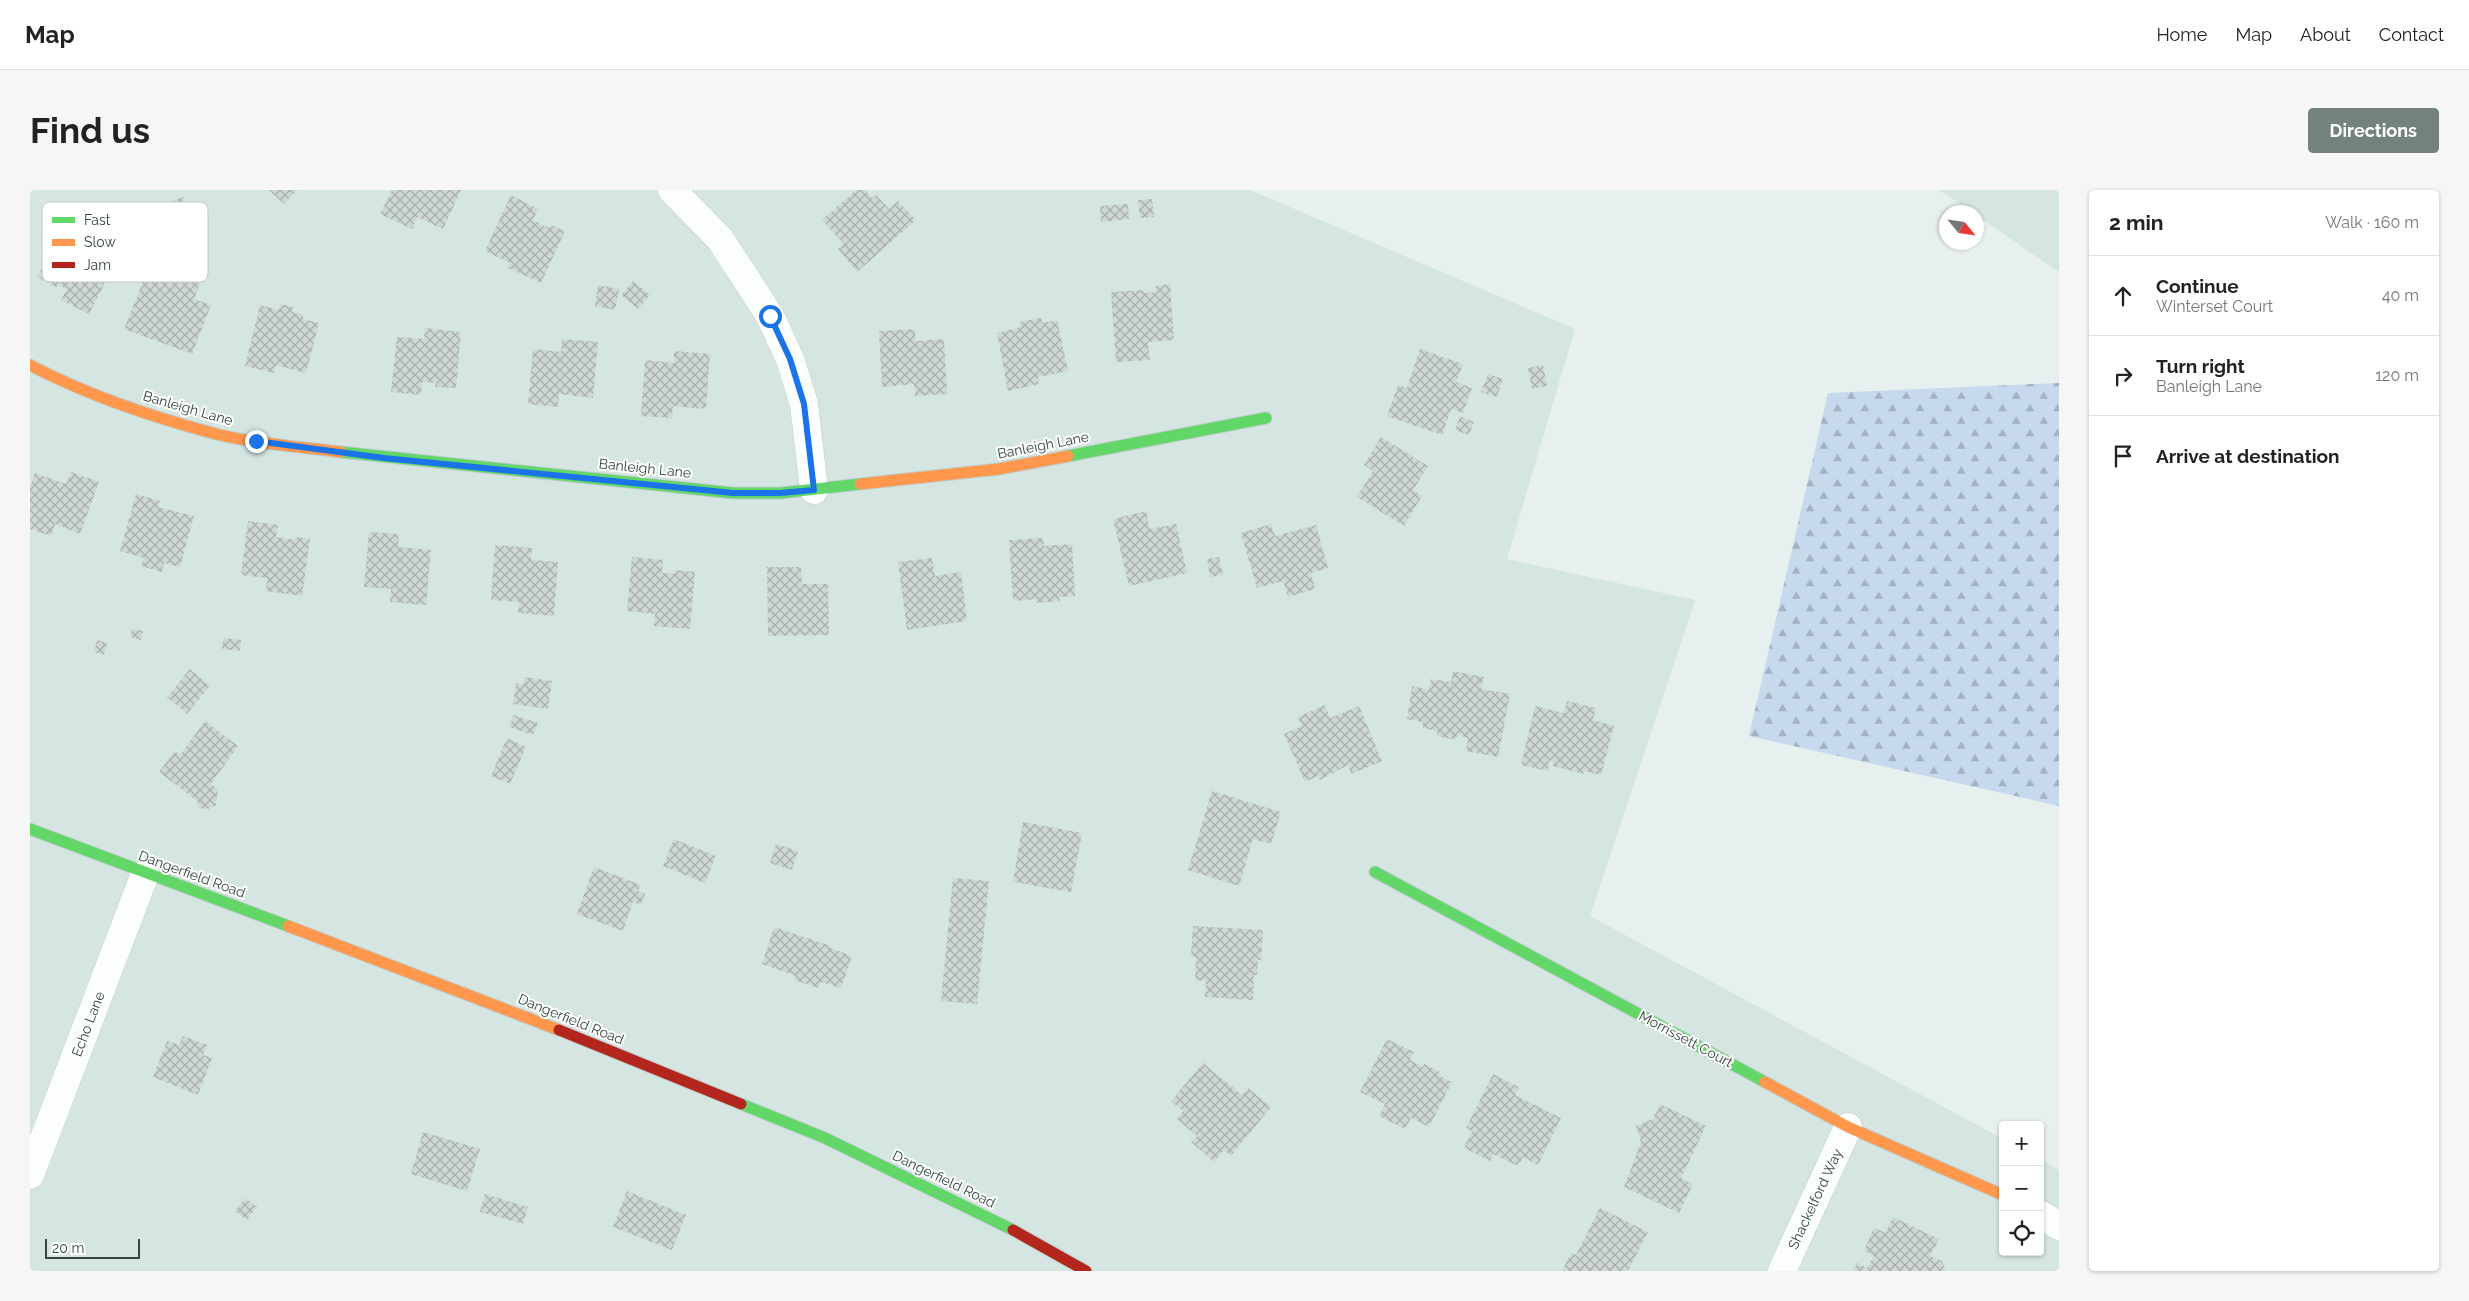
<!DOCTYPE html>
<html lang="en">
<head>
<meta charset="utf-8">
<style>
	:root { --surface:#fff; --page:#f6f6f6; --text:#222; --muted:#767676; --line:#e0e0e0; --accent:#73827e }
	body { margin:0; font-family:Raleway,sans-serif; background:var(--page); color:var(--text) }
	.controls { position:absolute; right:15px; bottom:15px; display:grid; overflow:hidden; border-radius:5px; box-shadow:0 1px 4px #0004 }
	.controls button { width:45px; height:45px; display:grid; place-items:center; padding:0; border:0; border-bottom:1px solid var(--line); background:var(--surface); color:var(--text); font:25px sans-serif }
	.compass { position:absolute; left:1909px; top:15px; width:45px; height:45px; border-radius:50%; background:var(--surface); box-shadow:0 1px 4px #0004; rotate:119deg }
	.scale { position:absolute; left:15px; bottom:12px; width:95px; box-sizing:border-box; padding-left:5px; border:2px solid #344641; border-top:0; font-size:14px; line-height:18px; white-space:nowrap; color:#344641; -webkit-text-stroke:4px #fff; paint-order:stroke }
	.stop { position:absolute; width:15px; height:15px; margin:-11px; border:4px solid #1a73e8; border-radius:50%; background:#fff }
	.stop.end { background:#1a73e8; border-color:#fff; box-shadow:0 1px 5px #0008 }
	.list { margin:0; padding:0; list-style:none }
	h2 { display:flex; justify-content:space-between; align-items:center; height:65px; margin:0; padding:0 20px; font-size:21px }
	h2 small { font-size:16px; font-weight:400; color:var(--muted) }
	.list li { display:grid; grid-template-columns:32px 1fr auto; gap:15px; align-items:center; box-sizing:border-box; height:80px; padding:0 20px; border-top:1px solid var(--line) }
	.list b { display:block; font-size:19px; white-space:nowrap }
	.list p { margin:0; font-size:16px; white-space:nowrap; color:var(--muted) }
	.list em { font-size:16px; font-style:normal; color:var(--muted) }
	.icon { flex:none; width:28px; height:28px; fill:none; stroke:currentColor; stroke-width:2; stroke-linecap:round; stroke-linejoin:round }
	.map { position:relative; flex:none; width:2029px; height:1081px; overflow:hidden; border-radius:5px }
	header { display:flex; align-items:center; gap:30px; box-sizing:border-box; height:70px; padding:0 25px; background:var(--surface); border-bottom:1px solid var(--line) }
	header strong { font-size:24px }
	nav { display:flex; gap:28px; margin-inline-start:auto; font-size:18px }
	.intro { display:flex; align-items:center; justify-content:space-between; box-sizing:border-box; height:120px; padding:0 30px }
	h1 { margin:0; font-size:35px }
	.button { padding:12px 22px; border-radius:5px; background:var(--accent); color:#fff; font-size:18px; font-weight:700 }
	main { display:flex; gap:30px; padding:0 30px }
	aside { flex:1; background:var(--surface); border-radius:5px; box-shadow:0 1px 4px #0004 }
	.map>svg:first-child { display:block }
	.residential { fill:#d5e5e2 }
	.forest { fill:url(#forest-firs) }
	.building { fill:url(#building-cross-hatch) }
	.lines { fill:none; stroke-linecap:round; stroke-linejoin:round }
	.street-casing { stroke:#c6cecc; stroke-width:29 }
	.fast-casing { stroke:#bececc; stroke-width:13 }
	.slow-casing { stroke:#bececc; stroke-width:13 }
	.jam-casing { stroke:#bececc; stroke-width:13 }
	.street { stroke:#fcfdfd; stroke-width:28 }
	.fast { stroke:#63d668; stroke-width:11 }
	.slow { stroke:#ff974d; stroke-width:11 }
	.jam { stroke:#b3261e; stroke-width:11 }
	.route { stroke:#1a73e8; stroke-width:6 }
	.labels { text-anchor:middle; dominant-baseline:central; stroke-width:4; stroke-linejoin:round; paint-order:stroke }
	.street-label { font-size:14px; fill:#344641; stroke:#fff }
	.key { fill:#fff; stroke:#c2c8c6; stroke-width:1 }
	.key-label { font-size:14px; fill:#344641 }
</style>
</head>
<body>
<header>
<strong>Map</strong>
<nav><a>Home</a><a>Map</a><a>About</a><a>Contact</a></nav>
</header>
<div class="intro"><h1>Find us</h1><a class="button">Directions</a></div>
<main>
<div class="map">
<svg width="2029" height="1081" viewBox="0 0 2029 1081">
	<defs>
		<pattern id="forest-firs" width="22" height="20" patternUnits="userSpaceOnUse" patternTransform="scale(1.25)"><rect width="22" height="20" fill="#c7d9ec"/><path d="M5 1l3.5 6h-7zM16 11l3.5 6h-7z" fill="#a2b2c1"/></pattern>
		<pattern id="building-cross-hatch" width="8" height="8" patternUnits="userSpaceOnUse" patternTransform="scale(1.25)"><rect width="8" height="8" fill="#ced7d5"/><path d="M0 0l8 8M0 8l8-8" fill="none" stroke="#a8b0ae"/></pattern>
	</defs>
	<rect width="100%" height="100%" fill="#e8f0ef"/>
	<!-- residential -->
	<g class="residential">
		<path d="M0,0H1220L1545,139L1477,369L1665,410L1560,726L1973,949V1062H2010V969L2029,980V1081H0Z"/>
		<path d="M1909,0H2029V82L1947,26L1946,22H1942Z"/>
	</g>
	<!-- forest -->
	<path class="forest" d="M2029,193V616L1719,546L1798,203Z"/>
	<!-- building -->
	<g class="building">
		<path d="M239,0H267L254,14Z"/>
		<path d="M362,0H431L413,39L387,27L382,39L350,24Z"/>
		<path d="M826,0H835L842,8L846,5L859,19L868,11L886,30L827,82L808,59L814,54L792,30Z"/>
		<path d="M481,5L508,19L503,30L519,38L521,35L535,41L511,93L478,78L480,73L455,61Z"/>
		<path d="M153,7L158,25L146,29L141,11Z"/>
		<path d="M1122,9L1124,27L1110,28L1108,10Z"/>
		<path d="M1098,14L1099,29L1071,32L1070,16Z"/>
		<path d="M34,36L65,52L60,63L84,75L59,124L31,110L37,99L28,94L27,97L7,87Z"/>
		<path d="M144,84L170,94L164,109L181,115L162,164L94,139L116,85L140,94Z"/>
		<path d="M603,91L620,105L608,119L591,105Z"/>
		<path d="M1140,94L1144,150L1118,152L1120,170L1086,172L1081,102L1113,100L1114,103L1126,102L1125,96Z"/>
		<path d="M568,95L589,99L585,120L565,116Z"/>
		<path d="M250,114L263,117L262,122L273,125V129L289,133L276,183L246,175L244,183L215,176L230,115L249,120Z"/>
		<path d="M1011,128L1012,133L1027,130L1038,181L1008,187L1009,194L978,201L967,143L991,137L989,132Z"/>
		<path d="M395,138L431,142L426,198L405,197L406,193L392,192L391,205L361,202L367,147L394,149Z"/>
		<path d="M885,139V151L914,149L917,204L885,206L884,194L852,197L849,141Z"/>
		<path d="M532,149L568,152L563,208L529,204L528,217L498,214L503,159L531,162Z"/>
		<path d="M1390,159L1433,174L1426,192L1442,198L1433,223L1421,219L1412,245L1357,226L1368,195L1377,198Z"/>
		<path d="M644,161L680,164L676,219L643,216L642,228L611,226L615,170L644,173Z"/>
		<path d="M1513,175L1517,196L1502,199L1498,178Z"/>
		<path d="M1458,184L1473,189L1467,207L1451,202Z"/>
		<path d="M1430,226L1444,232L1439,245L1425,240Z"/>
		<path d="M1351,247L1398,276L1383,300L1392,306L1374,336L1327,307L1343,281L1334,275Z"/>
		<path d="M41,282L69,292L50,344L25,334L21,346L0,339V297L5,283L36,294Z"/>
		<path d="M106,304L130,311L128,317L164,326L150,377L134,373L132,382L111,376L114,368L90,361Z"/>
		<path d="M1116,321L1120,339L1146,334L1157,383L1099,396L1083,329Z"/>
		<path d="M218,331L248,335L246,347L265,350L266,347L280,349L272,406L236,401L237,388L211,385Z"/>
		<path d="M1241,334L1245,346L1286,335L1298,378L1281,383L1285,399L1258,407L1253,391L1227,398L1211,343Z"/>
		<path d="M339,342L369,344L368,357L401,360L396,415L360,412L361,399L334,397Z"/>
		<path d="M1013,348L1014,356L1042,354L1045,406L1029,407L1030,411L1007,413V409L983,411L979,350Z"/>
		<path d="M465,355L502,358L501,370L528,372L524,426L488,423L489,412L461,410Z"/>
		<path d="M602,367L633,370L632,383L645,384V380L665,382L660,439L624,436L625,424L597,421Z"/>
		<path d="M1189,367L1193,385L1180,387L1177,369Z"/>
		<path d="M902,368L905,386L931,382L937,431L877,440L868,372Z"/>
		<path d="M737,377H771L772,394H798L799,445L738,446Z"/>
		<path d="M102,439L113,441L111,450L100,447Z"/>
		<path d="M193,448L211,450L210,461L192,459Z"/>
		<path d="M67,450L77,453L74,465L64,462Z"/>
		<path d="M160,479L180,496L157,524L137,507Z"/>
		<path d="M1423,481L1454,487L1451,499L1480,504L1468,567L1436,561L1438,548L1427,545L1426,550L1407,546V541L1393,538V532L1377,529L1382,496L1399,500L1401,489L1421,492Z"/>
		<path d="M494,487L522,491L518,519L483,514L486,493L494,494Z"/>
		<path d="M1537,511L1566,518L1563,530L1584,536L1571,585L1554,581L1553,584L1523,576L1524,572L1520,570L1518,581L1491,575L1505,516L1534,523Z"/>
		<path d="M1295,515L1300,528L1329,516L1352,571L1321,584L1318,575L1290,590L1288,586L1275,592L1254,544L1272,536L1268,527Z"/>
		<path d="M484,525L508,533L503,545L479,537Z"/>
		<path d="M175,531L208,556L181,594L188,599L186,615L178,619L169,618L167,611L129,582L145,561L150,565Z"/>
		<path d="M477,548L496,557L480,594L461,586Z"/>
		<path d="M1182,601L1251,622L1241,654L1223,649L1209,696L1158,680Z"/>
		<path d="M993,632L1052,643L1041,702L983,692Z"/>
		<path d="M644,649L686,666L675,693L633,676Z"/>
		<path d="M746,654L768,661L762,680L740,673Z"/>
		<path d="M564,677L611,695L608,701L615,704L611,715L603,712L593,741L547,724Z"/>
		<path d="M923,688L959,691L947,814L911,811Z"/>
		<path d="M1163,736L1233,740L1231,770H1228L1227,785H1224L1223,810L1175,807L1176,791L1165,790L1166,767L1161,766Z"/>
		<path d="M744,737L801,756V758L822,766L811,798L791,792L788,798L764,790L766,786L732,774Z"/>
		<path d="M153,846L177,855L173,865L182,868L168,905L123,887L137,851L149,855Z"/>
		<path d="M1357,849L1384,862L1380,870L1393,877L1394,874L1410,882L1408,885L1422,892L1399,937L1381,928L1375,939L1349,926L1355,914L1330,902Z"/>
		<path d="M1173,873L1212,905L1218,898L1241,917L1201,966L1194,960L1184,972L1161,952L1167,946L1147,929L1153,921L1141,911Z"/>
		<path d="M1463,884L1489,897L1485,905L1531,928L1508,975L1493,967L1488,976L1463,964L1460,971L1434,958L1442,941L1436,938Z"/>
		<path d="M1630,914L1676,936L1651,988L1663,994L1649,1023L1594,997L1611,952L1606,936L1623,929Z"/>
		<path d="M393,942L450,959L437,1001L381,984Z"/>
		<path d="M597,1001L656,1025L642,1060L583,1037Z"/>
		<path d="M455,1004L498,1017L493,1034L450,1022Z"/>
		<path d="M215,1008L227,1017L217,1030L205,1021Z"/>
		<path d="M1570,1018L1618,1042L1598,1081H1532L1541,1063L1546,1065Z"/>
		<path d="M1863,1027L1909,1049L1900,1066L1912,1071L1916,1081H1823L1827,1073L1837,1078L1844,1066L1834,1061L1844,1037L1855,1043Z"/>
	</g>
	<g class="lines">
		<defs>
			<g id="street">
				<path d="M642,0L690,49L740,126L760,169L774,214L784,300"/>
				<path d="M0,985L115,684"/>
				<path d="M2010,1024L2029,1036"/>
				<path d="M1752,1081L1818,937"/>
			</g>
			<g id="fast">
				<path d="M311,262L703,303H751L830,294"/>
				<path d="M1038,266L1236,228"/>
				<path d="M0,639L258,736"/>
				<path d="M1345,682L1735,892"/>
				<path d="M711,914L795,948L983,1040"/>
			</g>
			<g id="slow">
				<path d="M0,175C59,206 125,228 190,245C229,254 271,257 311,262"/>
				<path d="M830,294L969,279L1038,266"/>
				<path d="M258,736L529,840"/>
				<path d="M1735,892L1818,937L1973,1005"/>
			</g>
			<g id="jam">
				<path d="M529,840L711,914"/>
				<path d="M983,1040L1056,1081"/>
			</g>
		</defs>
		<!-- street casing -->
		<use href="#street" class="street-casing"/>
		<!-- fast casing -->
		<use href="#fast" class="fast-casing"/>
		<!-- slow casing -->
		<use href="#slow" class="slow-casing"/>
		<!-- jam casing -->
		<use href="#jam" class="jam-casing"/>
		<!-- street -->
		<use href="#street" class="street"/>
		<!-- fast -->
		<use href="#fast" class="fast"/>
		<!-- slow -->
		<use href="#slow" class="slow"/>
		<!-- jam -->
		<use href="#jam" class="jam"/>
	</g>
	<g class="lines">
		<!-- route -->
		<path class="route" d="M226,251L354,268L703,303H750L784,300L774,214L760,169L740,126"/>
	</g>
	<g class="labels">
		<!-- street labels -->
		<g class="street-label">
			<text transform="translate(158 218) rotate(16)">Banleigh Lane</text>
			<text transform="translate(1013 255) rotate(-11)">Banleigh Lane</text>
			<text transform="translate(615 278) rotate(6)">Banleigh Lane</text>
			<text transform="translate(162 684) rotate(20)">Dangerfield Road</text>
			<text transform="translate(541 829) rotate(22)">Dangerfield Road</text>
			<text transform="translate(58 834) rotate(-69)">Echo Lane</text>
			<text transform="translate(1656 849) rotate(28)">Morrissett Court</text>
			<text transform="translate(914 989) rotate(26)">Dangerfield Road</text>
			<text transform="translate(1785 1009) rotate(-65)">Shackelford Way</text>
		</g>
	</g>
	<!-- legend -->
	<rect x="12" y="12" width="166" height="80" rx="8" class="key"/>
	<rect x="22" y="27" width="23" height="6" fill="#63d668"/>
	<rect x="22" y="49" width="23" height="7" fill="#ff974d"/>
	<rect x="22" y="72" width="23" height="6" fill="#b3261e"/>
	<g class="key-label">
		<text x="54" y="35">Fast</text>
		<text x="54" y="57">Slow</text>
		<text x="54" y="80">Jam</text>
	</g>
</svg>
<div class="controls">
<button>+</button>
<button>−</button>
<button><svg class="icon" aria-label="locate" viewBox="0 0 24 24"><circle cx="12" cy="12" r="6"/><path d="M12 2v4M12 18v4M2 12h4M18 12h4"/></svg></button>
</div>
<svg class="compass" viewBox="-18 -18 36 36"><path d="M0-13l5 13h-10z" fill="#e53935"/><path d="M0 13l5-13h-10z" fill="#767676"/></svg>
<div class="scale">20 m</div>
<div class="stop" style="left:740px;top:126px"></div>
<div class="stop end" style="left:226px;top:251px"></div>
</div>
<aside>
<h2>2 min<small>Walk · 160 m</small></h2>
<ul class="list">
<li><svg class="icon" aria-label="ahead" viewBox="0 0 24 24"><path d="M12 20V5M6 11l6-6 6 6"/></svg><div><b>Continue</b><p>Winterset Court</p></div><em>40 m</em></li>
<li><svg class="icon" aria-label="right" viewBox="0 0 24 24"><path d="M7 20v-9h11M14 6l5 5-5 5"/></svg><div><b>Turn right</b><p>Banleigh Lane</p></div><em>120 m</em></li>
<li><svg class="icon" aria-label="arrive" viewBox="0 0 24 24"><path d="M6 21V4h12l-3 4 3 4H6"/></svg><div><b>Arrive at destination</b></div></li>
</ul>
</aside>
</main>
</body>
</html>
